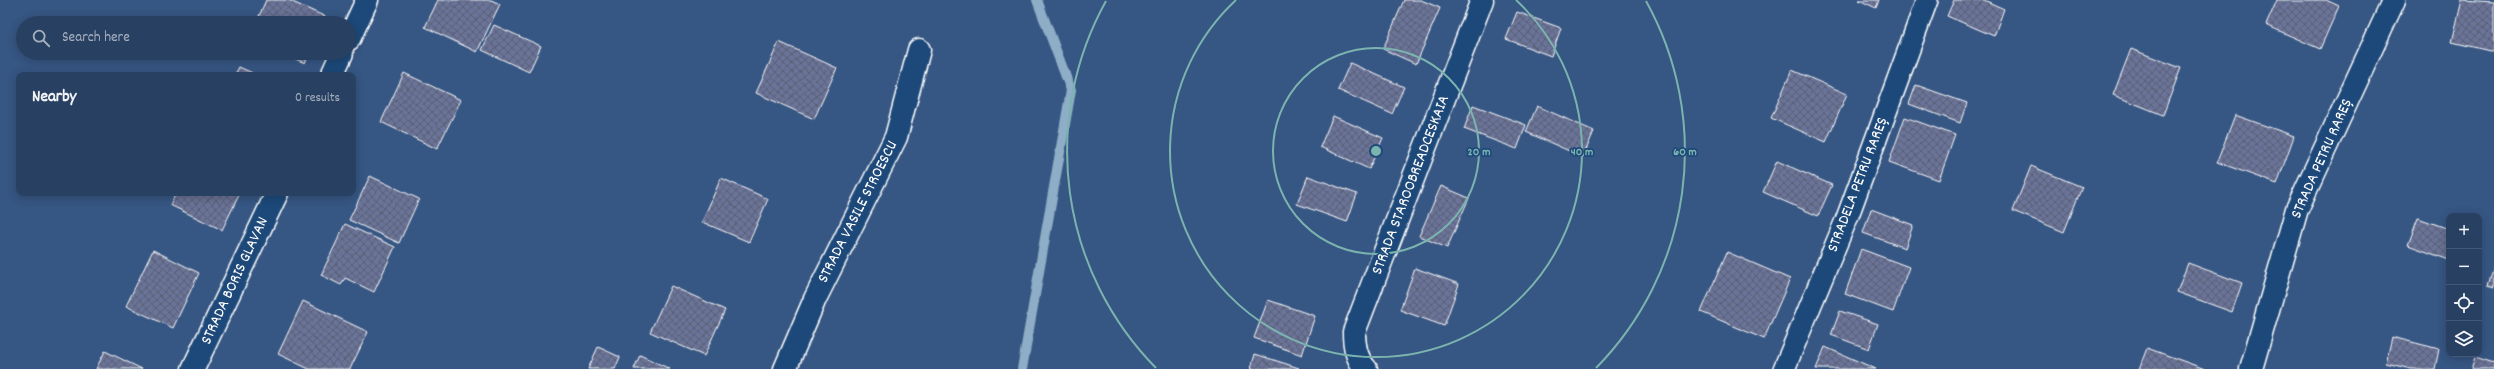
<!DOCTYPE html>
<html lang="en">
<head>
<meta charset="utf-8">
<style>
	:root { --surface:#284062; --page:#344b6b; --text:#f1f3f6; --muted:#a5afbe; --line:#445977 }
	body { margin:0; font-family:Dekko,sans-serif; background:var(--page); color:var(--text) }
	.controls { position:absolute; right:12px; bottom:12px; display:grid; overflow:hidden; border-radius:8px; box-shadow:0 2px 10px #0003 }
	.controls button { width:36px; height:36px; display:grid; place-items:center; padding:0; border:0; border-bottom:1px solid var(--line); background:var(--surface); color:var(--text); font:20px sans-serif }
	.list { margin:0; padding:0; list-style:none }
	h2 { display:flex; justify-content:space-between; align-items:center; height:52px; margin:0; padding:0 16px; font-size:17px }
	h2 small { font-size:13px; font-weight:400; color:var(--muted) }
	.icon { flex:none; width:22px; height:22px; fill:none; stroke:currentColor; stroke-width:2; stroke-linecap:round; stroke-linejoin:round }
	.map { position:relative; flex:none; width:2494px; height:369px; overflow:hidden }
	.search { position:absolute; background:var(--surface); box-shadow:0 2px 10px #0003; left:16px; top:16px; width:340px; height:44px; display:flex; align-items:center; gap:10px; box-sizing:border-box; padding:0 14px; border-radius:22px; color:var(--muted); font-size:15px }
	.panel { position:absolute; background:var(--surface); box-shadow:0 2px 10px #0003; left:16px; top:72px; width:340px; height:124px; border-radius:8px }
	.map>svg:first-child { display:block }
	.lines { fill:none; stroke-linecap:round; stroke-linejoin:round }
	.stream { stroke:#8eadc6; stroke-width:10 }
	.building { fill:url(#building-cross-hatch); stroke:#fff }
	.lane-casing { stroke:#fff; stroke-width:24 }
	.street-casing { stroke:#fff; stroke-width:25 }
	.lane { stroke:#1f4a7a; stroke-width:21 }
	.street { stroke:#1f4a7a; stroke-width:22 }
	.ring { fill:none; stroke:#7bb4af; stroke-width:2 }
	.labels { text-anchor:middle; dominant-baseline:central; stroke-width:3.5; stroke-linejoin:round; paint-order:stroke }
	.street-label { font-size:16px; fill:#fff; stroke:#1f4a7a }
	.centre { fill:#7bb4af; stroke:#1f4a7a; stroke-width:2 }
	.ring-label { font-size:12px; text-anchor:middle; font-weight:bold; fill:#7bb4af; stroke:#1f4a7a; stroke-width:3.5; stroke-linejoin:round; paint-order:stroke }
</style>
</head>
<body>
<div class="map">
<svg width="2494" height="369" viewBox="0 0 2494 369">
	<defs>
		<pattern id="building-cross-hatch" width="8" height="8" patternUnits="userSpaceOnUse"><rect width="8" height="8" fill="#6a7399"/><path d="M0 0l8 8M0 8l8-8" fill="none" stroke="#5a5e6f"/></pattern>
	</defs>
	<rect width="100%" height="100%" fill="#365683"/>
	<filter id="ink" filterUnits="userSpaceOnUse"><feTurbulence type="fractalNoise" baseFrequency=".025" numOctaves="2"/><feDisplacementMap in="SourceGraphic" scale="8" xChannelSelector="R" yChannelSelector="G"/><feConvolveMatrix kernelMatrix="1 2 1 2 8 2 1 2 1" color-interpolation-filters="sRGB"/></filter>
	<g filter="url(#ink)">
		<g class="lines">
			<!-- stream -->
			<path class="stream" d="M1022,369L1071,90L1037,0"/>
		</g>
		<!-- building -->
		<g class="building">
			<path d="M266,0H288L326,17L323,23H256Z"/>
			<path d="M438,0H491L500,4L477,52L425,27Z"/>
			<path d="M1404,0H1421L1440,8L1416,64L1383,49Z"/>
			<path d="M1859,0H1879L1876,8Z"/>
			<path d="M1954,0H1984L2004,9L1994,36L1947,16Z"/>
			<path d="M2277,0H2326L2339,6L2320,49L2266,25Z"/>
			<path d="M2462,0L2494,2V52L2452,42Z"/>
			<path d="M1517,12L1561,28L1551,56L1506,39Z"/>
			<path d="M494,25L541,46L529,72L482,50Z"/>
			<path d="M779,42L837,68L814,119L756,93Z"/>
			<path d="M2131,49L2181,68L2163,115L2113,95Z"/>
			<path d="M281,53H309L305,63Z"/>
			<path d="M1350,63L1404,87L1392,114L1338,90Z"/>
			<path d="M239,67L257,75H235Z"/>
			<path d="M1792,70L1847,94L1826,142L1771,118Z"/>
			<path d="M404,73L461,100L437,149L381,122Z"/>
			<path d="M1916,85L1967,103L1960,123L1909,104Z"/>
			<path d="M1473,105L1526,125L1517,149L1464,129Z"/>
			<path d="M1537,106L1594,131L1583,157L1526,132Z"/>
			<path d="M2235,115L2294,136L2277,184L2217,162Z"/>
			<path d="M1333,116L1383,138L1369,169L1320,147Z"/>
			<path d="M1905,117L1955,135L1939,180L1889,162Z"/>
			<path d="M1777,161L1832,185L1818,216L1763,192Z"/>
			<path d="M2031,166L2082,187L2064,232L2013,211Z"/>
			<path d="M370,176L419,199L399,243L349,220Z"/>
			<path d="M1308,176L1357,194L1347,222L1297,204Z"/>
			<path d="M721,178L768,199L749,242L702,222Z"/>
			<path d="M1441,186L1469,198L1447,248L1419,236Z"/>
			<path d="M176,193H240L222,230L170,205Z"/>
			<path d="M1871,209L1913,225L1905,248L1863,233Z"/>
			<path d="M2418,218L2449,229V260L2408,245Z"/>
			<path d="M345,224L395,247L374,292L345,278L341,285L321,275Z"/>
			<path d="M1861,249L1909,267L1893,312L1845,294Z"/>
			<path d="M153,250L199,273L173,328L126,306Z"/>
			<path d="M1727,252L1790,279L1764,339L1701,312Z"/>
			<path d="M2188,263L2242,283L2232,312L2177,292Z"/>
			<path d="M1415,268L1459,284L1444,326L1400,310Z"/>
			<path d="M2494,268V287L2488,285Z"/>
			<path d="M671,286L725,310L704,356L650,332Z"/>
			<path d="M1268,300L1315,316L1302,355L1254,338Z"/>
			<path d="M303,301L368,332L350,369H309L278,354Z"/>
			<path d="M1840,311L1878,324L1869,349L1831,335Z"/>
			<path d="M2392,337L2439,349L2435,369H2411L2386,363Z"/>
			<path d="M598,347L620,357L615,369H588Z"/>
			<path d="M1825,347L1876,369H1816Z"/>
			<path d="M2147,348L2205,369H2139Z"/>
			<path d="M105,351L142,369H96Z"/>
			<path d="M1255,354L1299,368L1298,369H1251Z"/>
			<path d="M640,355L670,369H634Z"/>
			<path d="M2475,357L2494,363V369H2471Z"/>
		</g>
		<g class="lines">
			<defs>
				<path id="lane" d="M1784,369L1847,218L1927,0"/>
				<g id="street">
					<path d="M349,39L367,0"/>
					<path d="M332,75L342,53"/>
					<path d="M193,369L277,193"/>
					<path d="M785,369L815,299L896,137L919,50"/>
					<path d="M1366,369C1356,359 1354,346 1354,332L1482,0"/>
					<path d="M2251,369L2297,209L2394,0"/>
				</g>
			</defs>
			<!-- lane casing -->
			<use href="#lane" class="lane-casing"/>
			<!-- street casing -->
			<use href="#street" class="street-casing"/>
			<!-- lane -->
			<use href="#lane" class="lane"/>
			<!-- street -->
			<use href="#street" class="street"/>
		</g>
	</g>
	<!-- distance rings -->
	<g class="ring">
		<circle cx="1376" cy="151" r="103"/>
		<path d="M1516 0A206 206 0 1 1 1236 0"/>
		<path d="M1156 368A309 309 0 0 1 1106 1M1646 1A309 309 0 0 1 1596 368"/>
	</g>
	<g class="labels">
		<!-- street labels -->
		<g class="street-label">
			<text transform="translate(2322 159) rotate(-66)">STRADA PETRU RAREȘ</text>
			<text transform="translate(1411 185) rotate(-69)">STRADA STAROOBREADCESKAIA</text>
			<text transform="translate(1858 185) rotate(-69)">STRADELA PETRU RAREȘ</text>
			<text transform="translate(858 212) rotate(-63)">STRADA VASILE STROESCU</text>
			<text transform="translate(235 281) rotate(-65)">STRADA BORIS GLAVAN</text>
		</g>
	</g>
	<circle cx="1376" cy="151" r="6" class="centre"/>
	<g class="ring-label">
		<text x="1479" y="155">20 m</text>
		<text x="1582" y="155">40 m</text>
		<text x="1685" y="155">60 m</text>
	</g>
</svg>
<div class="controls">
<button>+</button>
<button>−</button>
<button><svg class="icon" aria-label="locate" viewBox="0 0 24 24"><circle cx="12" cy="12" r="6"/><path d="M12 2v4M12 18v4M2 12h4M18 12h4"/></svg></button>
<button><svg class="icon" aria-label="layers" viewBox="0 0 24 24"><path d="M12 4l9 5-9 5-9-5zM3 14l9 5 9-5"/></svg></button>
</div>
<div class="search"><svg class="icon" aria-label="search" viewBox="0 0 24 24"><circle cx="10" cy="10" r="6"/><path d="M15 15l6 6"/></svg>Search here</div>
<section class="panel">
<h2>Nearby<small>0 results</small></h2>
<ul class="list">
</ul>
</section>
</div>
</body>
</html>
